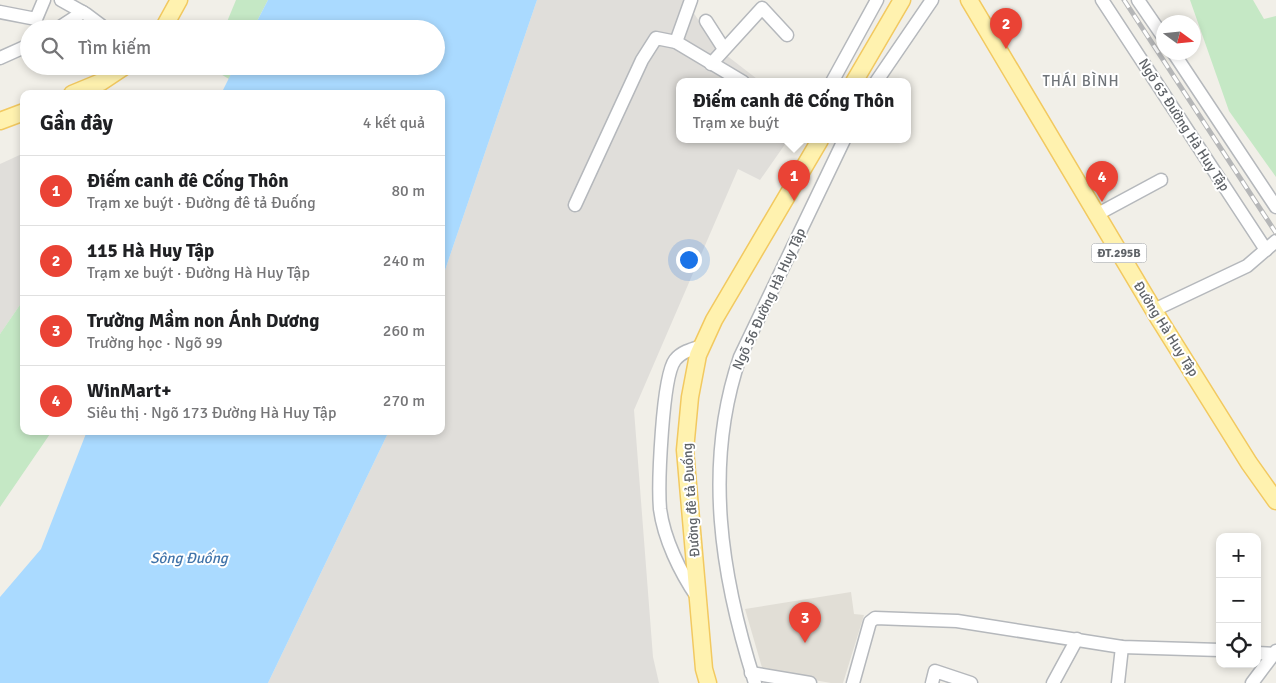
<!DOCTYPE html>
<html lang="vi">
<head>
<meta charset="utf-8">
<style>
	:root { --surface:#fff; --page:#f6f6f6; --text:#202124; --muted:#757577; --line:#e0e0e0; --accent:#ea4335 }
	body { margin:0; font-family:Signika,sans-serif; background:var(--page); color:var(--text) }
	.controls { position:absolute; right:15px; bottom:15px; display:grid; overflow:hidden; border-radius:10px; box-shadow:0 2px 8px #0003 }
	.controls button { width:45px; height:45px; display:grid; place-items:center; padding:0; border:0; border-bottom:1px solid var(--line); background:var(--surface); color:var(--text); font:25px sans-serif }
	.compass { position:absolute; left:1156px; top:15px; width:45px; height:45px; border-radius:50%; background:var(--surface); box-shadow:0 2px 8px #0003; rotate:105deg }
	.you { position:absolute; left:688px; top:259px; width:18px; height:18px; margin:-12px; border:4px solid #fff; border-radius:50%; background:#1a73e8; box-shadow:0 0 0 8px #1a73e833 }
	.badge { display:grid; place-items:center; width:32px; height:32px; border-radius:50%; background:var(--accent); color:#fff; font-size:16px; font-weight:700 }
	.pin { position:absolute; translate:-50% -41px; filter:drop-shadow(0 1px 2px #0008) }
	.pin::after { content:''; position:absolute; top:26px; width:18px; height:15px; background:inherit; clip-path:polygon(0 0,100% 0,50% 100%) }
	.popup { position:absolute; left:676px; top:78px; width:235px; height:65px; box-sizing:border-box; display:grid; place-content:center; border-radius:10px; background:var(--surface); filter:drop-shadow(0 1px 4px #0005); font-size:16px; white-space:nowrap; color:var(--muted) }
	.popup b { font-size:19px; color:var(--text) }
	.popup::after { content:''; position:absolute; left:50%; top:100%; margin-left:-10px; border:10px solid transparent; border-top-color:var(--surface) }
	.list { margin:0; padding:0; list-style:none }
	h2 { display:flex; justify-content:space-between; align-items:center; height:65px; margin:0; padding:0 20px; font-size:21px }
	h2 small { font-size:16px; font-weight:400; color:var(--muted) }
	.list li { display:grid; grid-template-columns:32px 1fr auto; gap:15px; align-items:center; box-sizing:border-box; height:70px; padding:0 20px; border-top:1px solid var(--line) }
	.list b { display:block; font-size:19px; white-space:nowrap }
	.list p { margin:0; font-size:16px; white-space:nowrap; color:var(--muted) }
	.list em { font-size:16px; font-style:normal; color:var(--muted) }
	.icon { flex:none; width:28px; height:28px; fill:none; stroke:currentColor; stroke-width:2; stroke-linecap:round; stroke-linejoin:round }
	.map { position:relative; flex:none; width:1276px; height:683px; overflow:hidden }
	.search { position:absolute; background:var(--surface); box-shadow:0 2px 8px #0003; left:20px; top:20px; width:425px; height:55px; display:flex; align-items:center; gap:12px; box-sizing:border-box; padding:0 18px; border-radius:28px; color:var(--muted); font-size:19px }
	.panel { position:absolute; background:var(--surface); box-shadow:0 2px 8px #0003; left:20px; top:90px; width:425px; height:345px; border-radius:10px }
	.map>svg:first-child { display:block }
	.industrial { fill:#e0deda }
	.education { fill:#e1ded6 }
	.green { fill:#c5e8c5 }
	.water { fill:#aadaff }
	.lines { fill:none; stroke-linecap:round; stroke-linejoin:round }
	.minor-casing { stroke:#b5b8bc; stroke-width:15 }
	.major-casing { stroke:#f2c960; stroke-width:19 }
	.minor { stroke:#fff; stroke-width:12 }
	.major { stroke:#fff2af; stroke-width:16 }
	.rail-casing { stroke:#b6b7b8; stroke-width:5 }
	.rail { stroke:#fff; stroke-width:3; stroke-dasharray:9; stroke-linecap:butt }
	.labels { text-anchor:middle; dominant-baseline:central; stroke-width:4; stroke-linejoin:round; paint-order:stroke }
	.shield { fill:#fff; stroke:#8f9295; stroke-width:1 }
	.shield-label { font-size:12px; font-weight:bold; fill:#5f6368 }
	.street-label { font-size:14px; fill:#5f6368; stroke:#fff }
	.neighbourhood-label { font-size:15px; letter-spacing:1px; fill:#70757a; stroke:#fff }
	.water-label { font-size:15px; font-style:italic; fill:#4174aa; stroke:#fff }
</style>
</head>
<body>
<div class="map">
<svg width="1276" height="683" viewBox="0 0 1276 683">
	<rect width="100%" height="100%" fill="#f1efe8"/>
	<!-- industrial -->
	<g class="industrial">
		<path d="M537,0H685L717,48L761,82H680V140H788L760,180L738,169L634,410L653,657L659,683H268L389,431H441V282Z"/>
		<path d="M24,153V299L0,334V164Z"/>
	</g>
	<!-- education -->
	<path class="education" d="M851,592L854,614L864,615L843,683H831L763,671L745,609Z"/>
	<!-- green -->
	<g class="green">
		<path d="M236,0H268L253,29H224Z"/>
		<path d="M1190,0H1253L1264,19L1276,16V177L1229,111Z"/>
		<path d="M207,66H235L229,79Z"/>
		<path d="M24,299V431H52L0,507V334Z"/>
	</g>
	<!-- water -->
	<g class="water">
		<path d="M268,0H537L441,282V94H221L235,66H436V29H253Z"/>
		<path d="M87,431H389L268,683H0V597L41,549Z"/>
	</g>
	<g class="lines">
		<defs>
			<g id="minor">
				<path d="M61,0L86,14L106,29"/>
				<path d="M1102,0L1266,250"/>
				<path d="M1138,0L1164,38"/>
				<path d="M0,12L36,19L44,0"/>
				<path d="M706,21L724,49"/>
				<path d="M57,29L83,12"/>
				<path d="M676,42L691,0"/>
				<path d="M1173,52L1276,207"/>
				<path d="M0,58L29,45"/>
				<path d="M711,64L762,8L787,35"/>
				<path d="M832,82L877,0"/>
				<path d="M876,82L932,0"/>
				<path d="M575,205L642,60L656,38L676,42L743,82"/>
				<path d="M1096,215L1161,180"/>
				<path d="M1154,310L1247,266L1276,241"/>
				<path d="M697,597C680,572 664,539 660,509C658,485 662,377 675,360C681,352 692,349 702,346"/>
				<path d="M1257,653L1274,654"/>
				<path d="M751,673L810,683"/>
				<path d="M755,683C721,576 703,465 740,357L844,140"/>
				<path d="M853,683L870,622L875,618L957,621L1122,647L1220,650"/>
				<path d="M932,683L935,671L971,683"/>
				<path d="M1053,683L1077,639"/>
				<path d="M1118,683L1122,647"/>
				<path d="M1252,683L1276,651"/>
			</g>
			<g id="major">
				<path d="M969,0L1159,319L1249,463L1276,501"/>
				<path d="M163,29L179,0"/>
				<path d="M854,82L902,0"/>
				<path d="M72,94L101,82L125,66"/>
				<path d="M0,121L24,112"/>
				<path d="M708,683L704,669L685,450L690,397L698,355L714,320L820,140"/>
			</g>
		</defs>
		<!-- minor casing -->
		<use href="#minor" class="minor-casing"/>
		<!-- major casing -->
		<use href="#major" class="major-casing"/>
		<!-- minor -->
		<use href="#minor" class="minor"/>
		<!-- major -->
		<use href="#major" class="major"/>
		<defs>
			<path id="rail" d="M1124,0L1276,233"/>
		</defs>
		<!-- rail casing -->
		<use href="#rail" class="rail-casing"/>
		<!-- rail -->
		<use href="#rail" class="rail"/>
	</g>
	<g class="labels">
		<!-- shield labels -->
		<rect class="shield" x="1091.5" y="243.5" width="55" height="19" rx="4"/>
		<g class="shield-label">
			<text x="1119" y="253">ĐT.295B</text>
		</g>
		<!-- street labels -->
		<g class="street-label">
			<text transform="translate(1184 125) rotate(57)">Ngõ 63 Đường Hà Huy Tập</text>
			<text transform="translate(769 299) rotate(-65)">Ngõ 56 Đường Hà Huy Tập</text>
			<text transform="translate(1166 329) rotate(58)">Đường Hà Huy Tập</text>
			<text transform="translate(691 500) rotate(-94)">Đường đê tả Đuống</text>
		</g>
		<!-- neighbourhood labels -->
		<g class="neighbourhood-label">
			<text x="1081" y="81">THÁI BÌNH</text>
		</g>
		<!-- water labels -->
		<g class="water-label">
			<text x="189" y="558">Sông Đuống</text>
		</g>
	</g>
</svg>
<div class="controls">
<button>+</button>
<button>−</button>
<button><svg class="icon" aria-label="locate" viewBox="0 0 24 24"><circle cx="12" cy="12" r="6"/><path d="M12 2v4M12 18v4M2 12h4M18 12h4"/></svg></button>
</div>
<svg class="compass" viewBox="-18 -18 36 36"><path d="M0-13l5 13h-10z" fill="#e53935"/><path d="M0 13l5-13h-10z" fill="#757577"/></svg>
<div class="you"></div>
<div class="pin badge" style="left:794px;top:201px">1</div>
<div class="popup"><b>Điếm canh đê Cống Thôn</b>Trạm xe buýt</div>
<div class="pin badge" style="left:1006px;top:49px">2</div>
<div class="pin badge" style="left:805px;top:643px">3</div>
<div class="pin badge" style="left:1102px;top:202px">4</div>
<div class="search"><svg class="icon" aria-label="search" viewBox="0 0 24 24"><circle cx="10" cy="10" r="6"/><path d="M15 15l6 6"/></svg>Tìm kiếm</div>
<section class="panel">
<h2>Gần đây<small>4 kết quả</small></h2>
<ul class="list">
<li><span class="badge">1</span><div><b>Điếm canh đê Cống Thôn</b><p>Trạm xe buýt · Đường đê tả Đuống</p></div><em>80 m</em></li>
<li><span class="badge">2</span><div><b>115 Hà Huy Tập</b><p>Trạm xe buýt · Đường Hà Huy Tập</p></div><em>240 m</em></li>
<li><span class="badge">3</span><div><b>Trường Mầm non Ánh Dương</b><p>Trường học · Ngõ 99</p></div><em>260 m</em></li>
<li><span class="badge">4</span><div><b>WinMart+</b><p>Siêu thị · Ngõ 173 Đường Hà Huy Tập</p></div><em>270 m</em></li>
</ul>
</section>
</div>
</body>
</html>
